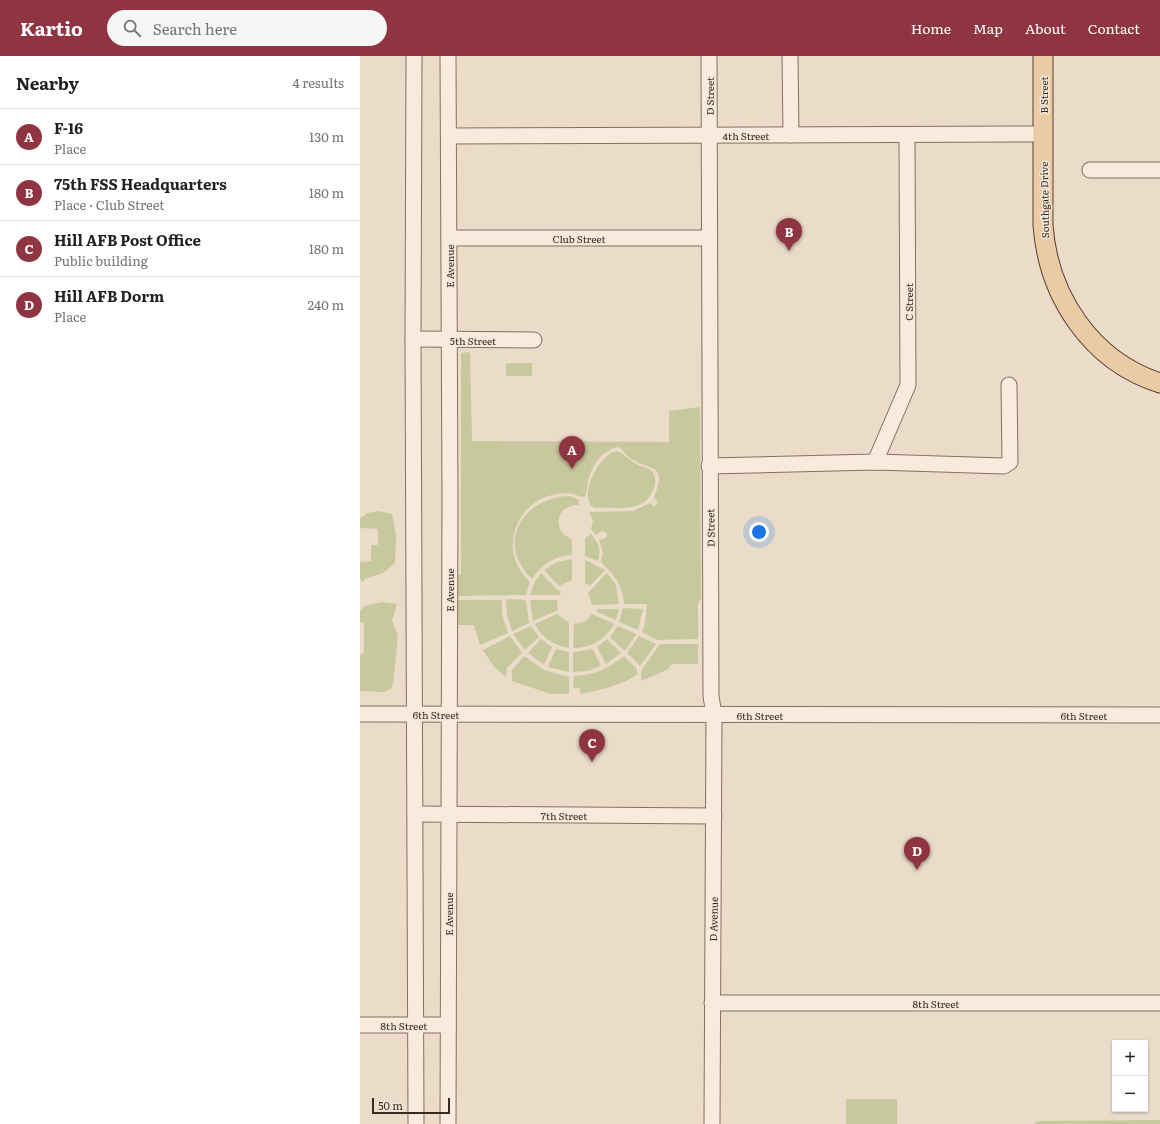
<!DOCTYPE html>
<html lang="en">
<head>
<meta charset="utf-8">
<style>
	:root { --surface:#fff; --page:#f6f6f6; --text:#202124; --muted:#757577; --line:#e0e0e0; --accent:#8f3541 }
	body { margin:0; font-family:Literata,serif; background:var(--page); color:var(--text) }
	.controls { position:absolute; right:12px; bottom:12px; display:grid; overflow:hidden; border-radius:0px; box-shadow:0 1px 3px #0004 }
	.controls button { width:36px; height:36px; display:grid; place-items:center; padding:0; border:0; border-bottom:1px solid var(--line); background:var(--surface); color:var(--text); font:20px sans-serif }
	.scale { position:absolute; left:12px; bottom:10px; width:78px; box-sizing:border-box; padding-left:4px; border:2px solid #382922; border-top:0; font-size:11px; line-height:14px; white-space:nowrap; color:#382922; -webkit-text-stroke:3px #f3e8d8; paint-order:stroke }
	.you { position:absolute; left:399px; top:476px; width:14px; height:14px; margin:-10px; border:3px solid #fff; border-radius:50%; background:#1a73e8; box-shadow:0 0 0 6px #1a73e833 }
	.badge { display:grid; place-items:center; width:26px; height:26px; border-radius:50%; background:var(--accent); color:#fff; font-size:13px; font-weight:700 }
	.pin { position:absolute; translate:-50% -33px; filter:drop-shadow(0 1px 2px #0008) }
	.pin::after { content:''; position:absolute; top:21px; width:14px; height:12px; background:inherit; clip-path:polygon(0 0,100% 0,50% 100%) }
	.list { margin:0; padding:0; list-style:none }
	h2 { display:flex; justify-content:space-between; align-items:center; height:52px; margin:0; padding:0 16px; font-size:17px }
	h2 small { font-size:13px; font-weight:400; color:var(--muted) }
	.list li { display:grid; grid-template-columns:26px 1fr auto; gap:12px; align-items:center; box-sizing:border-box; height:56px; padding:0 16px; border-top:1px solid var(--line) }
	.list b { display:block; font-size:15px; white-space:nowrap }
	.list p { margin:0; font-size:13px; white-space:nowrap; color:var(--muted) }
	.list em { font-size:13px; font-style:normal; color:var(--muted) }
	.icon { flex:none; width:22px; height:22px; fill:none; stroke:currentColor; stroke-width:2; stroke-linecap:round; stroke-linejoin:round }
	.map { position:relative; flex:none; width:800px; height:1068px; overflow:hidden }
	header { display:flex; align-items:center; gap:24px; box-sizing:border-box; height:56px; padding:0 20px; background:var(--accent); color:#fff }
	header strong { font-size:19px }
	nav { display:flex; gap:22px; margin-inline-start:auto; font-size:14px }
	.search { width:280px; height:36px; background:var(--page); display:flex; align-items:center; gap:10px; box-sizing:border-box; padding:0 14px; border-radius:22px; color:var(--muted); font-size:15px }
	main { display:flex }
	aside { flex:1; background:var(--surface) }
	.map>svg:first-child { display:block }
	.green { fill:#c8c89e }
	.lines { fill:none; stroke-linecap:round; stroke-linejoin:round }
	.minor-casing { stroke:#866f60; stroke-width:17 }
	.major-casing { stroke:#543e33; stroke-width:21 }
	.minor { stroke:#f6ebdc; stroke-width:15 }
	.major { stroke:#eacba6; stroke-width:19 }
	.labels { text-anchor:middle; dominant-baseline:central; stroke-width:3; stroke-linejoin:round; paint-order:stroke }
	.street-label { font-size:10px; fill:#382922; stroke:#f3e8d8 }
</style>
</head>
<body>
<header>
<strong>Kartio</strong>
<div class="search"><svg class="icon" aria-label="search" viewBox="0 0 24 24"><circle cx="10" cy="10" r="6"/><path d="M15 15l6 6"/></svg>Search here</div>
<nav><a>Home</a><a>Map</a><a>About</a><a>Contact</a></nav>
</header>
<main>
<aside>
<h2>Nearby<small>4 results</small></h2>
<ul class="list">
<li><span class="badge">A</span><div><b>F-16</b><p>Place</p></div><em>130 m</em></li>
<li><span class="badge">B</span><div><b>75th FSS Headquarters</b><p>Place · Club Street</p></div><em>180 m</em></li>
<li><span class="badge">C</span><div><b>Hill AFB Post Office</b><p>Public building</p></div><em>180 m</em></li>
<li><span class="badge">D</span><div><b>Hill AFB Dorm</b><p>Place</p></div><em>240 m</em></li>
</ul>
</aside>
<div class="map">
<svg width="800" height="1068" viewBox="0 0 800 1068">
	<rect width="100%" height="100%" fill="#ebdcc9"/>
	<!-- green -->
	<g class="green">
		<path d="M110,296L112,385L309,386V355L340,351L341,542L338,547V583L297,584L282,576L285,568L287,548H264C263,530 254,518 241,506L243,497L239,484L246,482L247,477L242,475L236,479L231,473L233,464L229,456L273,455L290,447L294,451L298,446L294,442C307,406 293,417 270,402C265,399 264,394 258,391C243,393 231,411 228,425C227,431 227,436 225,441C221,441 217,439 213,438C205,436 194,438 186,441C160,450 146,481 156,506C159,514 164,520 170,526L166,539L97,540V519L101,518V297Z"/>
		<rect x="146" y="307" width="26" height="13"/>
		<path d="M257,395C264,397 269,404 275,407C279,410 285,411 289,413C303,422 291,445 279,449C266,454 249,451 235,452L231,450C220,435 240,398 257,395Z"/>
		<path d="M209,440L218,443L219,449C197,447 190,476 212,483V499C195,499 181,509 172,523C164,515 157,505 155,493C151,462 181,440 209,440Z"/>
		<path d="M19,455L32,458L36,479L35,507L23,517L5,523L3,526L0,523V506L11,505V489H18V473L0,472V462L8,457Z"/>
		<path d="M231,478C238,486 242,494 238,505L225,500V482Z"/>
		<path d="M212,503V524L199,530L184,514L197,506Z"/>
		<path d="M225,504L245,514L230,530L225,527Z"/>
		<path d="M181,517L201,537L199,539H170L174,527Z"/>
		<path d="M247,517L256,529L259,548L232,549L228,537Z"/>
		<path d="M146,543L166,544L169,567L152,575L147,558Z"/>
		<path d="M97,544H142V558L148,577L120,589L114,569H97Z"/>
		<path d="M170,544H197L198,554L173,565Z"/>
		<path d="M21,546L37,548L32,565L38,579L33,628L31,633L24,636L0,635V599L4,597V567L0,566V555L5,550Z"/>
		<path d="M263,552L283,553L278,574L259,566Z"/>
		<path d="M238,553H259L256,564L237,556Z"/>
		<path d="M197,558L209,567V592C194,589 182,582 175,568Z"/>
		<path d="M232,558L254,568C245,584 231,592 213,592L214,568L226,565Z"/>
		<path d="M171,570L179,581L165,594L153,578Z"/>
		<path d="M258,570L276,578L265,595L250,581Z"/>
		<path d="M150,580L162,597L147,612L146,621L134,611L123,594Z"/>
		<path d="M279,580L296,588L280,610L267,597Z"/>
		<path d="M181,583L192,591L184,609L168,597Z"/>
		<path d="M247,583L261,597L246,608L237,591Z"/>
		<path d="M300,588H338V608H312L307,614L281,625V615Z"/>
		<path d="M196,593L209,596V616L188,611Z"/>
		<path d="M233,593L241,610L228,615L213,616V596Z"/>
		<path d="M164,600L184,614L209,621V638H191L152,625V614Z"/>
		<path d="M264,600L277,613V619C259,630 240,634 220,638V632H213L214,620C234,619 248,613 264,600Z"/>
		<rect x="486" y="1043" width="51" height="25"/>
		<path d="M800,1064V1068H674L678,1065Z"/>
	</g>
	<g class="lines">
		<defs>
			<g id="minor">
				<path d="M54,0L53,283L56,1068"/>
				<path d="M88,0L90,443L88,1068"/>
				<path d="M349,0L351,640L354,659L352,1068"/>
				<path d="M430,0L431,79"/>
				<path d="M89,80L683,78"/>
				<path d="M730,114H800"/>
				<path d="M89,182H349"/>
				<path d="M53,283L174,284"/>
				<path d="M515,406L548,329L547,79"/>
				<path d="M349,410L515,406L644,410L650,406L649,329"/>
				<path d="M0,658L800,659"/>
				<path d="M55,758L354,760"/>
				<path d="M352,947H800"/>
				<path d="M0,969H88"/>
			</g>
			<path id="major" d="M683,0V169C688,240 731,305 800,327"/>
		</defs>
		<!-- minor casing -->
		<use href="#minor" class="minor-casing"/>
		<!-- major casing -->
		<use href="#major" class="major-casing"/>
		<!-- minor -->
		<use href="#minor" class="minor"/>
		<!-- major -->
		<use href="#major" class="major"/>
	</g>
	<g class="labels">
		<!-- street labels -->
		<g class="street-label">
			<text transform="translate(683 39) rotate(-90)">B Street</text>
			<text transform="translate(349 40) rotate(-90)">D Street</text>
			<text x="386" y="79">4th Street</text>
			<text transform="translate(684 144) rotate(-91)">Southgate Drive</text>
			<text x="219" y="182">Club Street</text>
			<text transform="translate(89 210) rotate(-90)">E Avenue</text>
			<text transform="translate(548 246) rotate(-90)">C Street</text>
			<text x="113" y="284">5th Street</text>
			<text transform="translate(350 472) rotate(-91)">D Street</text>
			<text transform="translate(89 534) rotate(-90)">E Avenue</text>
			<text x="76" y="658">6th Street</text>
			<text x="400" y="659">6th Street</text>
			<text x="724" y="659">6th Street</text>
			<text x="204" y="759">7th Street</text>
			<text transform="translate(88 858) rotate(-90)">E Avenue</text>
			<text transform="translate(353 863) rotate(-89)">D Avenue</text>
			<text x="576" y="947">8th Street</text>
			<text x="44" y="969">8th Street</text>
		</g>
	</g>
</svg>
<div class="controls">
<button>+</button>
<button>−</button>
</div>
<div class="scale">50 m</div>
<div class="you"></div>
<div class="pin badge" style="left:212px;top:413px">A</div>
<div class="pin badge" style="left:429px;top:195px">B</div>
<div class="pin badge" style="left:232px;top:706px">C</div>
<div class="pin badge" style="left:557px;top:814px">D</div>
</div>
</main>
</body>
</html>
